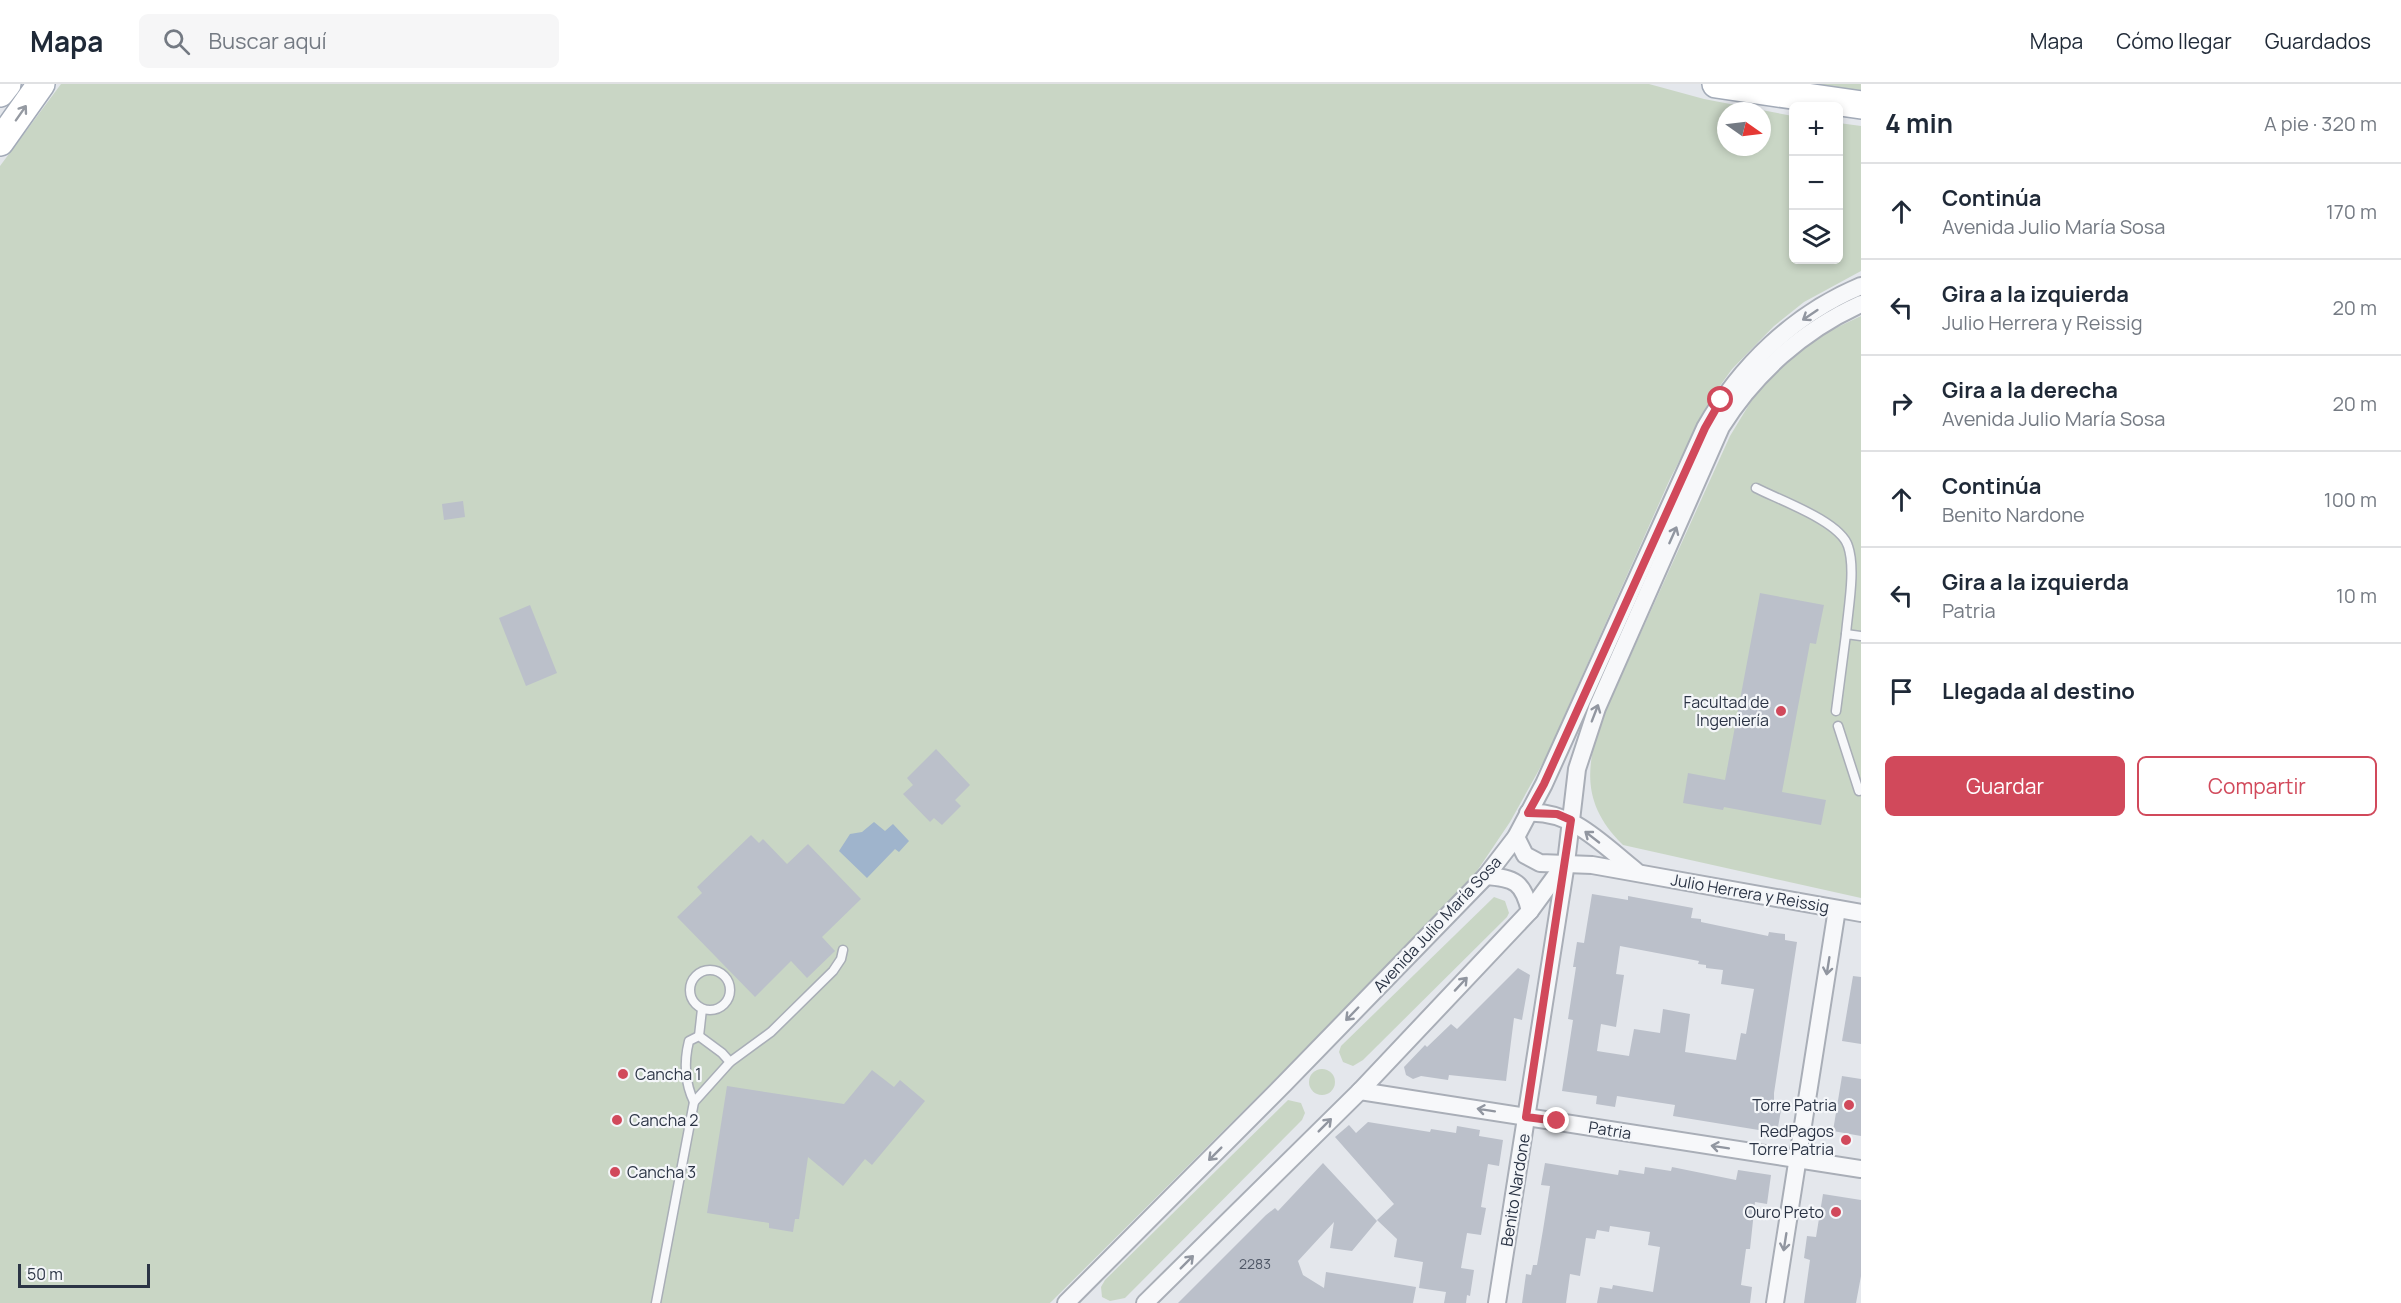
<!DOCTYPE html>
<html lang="es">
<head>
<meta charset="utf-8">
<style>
	:root { --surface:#fff; --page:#f6f6f7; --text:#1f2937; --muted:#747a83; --line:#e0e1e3; --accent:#d1495b }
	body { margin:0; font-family:Manrope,sans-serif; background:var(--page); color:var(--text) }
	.controls { position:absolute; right:18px; top:18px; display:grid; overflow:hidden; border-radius:9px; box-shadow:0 3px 9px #0003 }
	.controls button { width:54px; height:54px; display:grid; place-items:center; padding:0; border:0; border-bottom:2px solid var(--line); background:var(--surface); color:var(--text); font:30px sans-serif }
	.compass { position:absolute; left:1717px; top:18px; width:54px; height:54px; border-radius:50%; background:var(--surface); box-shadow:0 3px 9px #0003; rotate:104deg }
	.scale { position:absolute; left:18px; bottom:15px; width:132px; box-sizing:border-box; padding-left:6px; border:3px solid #2b3445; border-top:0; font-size:16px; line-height:21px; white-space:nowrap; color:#2b3445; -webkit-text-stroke:4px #f4f6f9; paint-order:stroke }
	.stop { position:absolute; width:18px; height:18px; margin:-14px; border:4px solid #d1495b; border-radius:50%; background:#fff }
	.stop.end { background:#d1495b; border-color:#fff; box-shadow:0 2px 6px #0008 }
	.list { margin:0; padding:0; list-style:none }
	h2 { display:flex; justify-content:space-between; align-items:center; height:78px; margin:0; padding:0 24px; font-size:26px }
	h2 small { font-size:20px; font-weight:400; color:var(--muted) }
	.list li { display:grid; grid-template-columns:39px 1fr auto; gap:18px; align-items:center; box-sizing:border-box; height:96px; padding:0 24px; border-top:2px solid var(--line) }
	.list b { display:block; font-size:22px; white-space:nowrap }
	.list p { margin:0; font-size:20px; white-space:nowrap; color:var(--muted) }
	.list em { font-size:20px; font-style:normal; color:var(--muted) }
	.actions { display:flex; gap:12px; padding:18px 24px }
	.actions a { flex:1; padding:14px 0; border:2px solid var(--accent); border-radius:9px; text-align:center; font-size:21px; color:var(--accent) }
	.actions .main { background:var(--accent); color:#fff }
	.icon { flex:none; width:33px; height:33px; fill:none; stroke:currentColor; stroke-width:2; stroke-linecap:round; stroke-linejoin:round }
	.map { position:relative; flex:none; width:1861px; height:1219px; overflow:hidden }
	header { display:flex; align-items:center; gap:36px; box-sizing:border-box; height:84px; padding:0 30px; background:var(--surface); border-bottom:2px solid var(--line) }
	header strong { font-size:28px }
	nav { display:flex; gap:33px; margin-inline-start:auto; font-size:21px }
	.search { width:420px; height:54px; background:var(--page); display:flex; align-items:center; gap:15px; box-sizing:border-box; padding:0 21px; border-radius:9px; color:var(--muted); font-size:22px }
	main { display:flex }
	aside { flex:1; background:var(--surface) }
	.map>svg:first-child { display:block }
	.green { fill:#c9d6c5; fill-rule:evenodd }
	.water { fill:#9fb4cc }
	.building { fill:#bbc0ca; fill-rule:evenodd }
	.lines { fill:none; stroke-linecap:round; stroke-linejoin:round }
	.lane-casing { stroke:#a9aeb7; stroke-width:11 }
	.street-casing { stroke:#a9aeb7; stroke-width:20 }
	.primary-casing { stroke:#a3abb8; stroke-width:30 }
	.lane { stroke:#f7f8fa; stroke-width:8 }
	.street { stroke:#f7f8fa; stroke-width:16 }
	.primary { stroke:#fff; stroke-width:27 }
	.oneway { stroke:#959aa2 }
	.oneway2 { stroke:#9196a0 }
	.route { stroke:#d1495b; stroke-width:8 }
	.poi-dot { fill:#d1495b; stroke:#f4f6f9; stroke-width:2 }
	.labels { text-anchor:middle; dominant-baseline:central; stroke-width:4.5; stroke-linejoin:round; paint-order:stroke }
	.number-label { font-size:14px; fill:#4f5766 }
	.poi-label { font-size:16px; fill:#2b3445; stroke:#f4f6f9; text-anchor:end }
	.street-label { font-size:16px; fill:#2b3445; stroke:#f4f6f9 }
</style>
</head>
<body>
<header>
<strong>Mapa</strong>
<div class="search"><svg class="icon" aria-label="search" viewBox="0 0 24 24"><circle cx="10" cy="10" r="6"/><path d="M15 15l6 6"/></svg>Buscar aquí</div>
<nav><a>Mapa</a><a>Cómo llegar</a><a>Guardados</a></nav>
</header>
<main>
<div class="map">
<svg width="1861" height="1219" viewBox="0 0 1861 1219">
	<rect width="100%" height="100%" fill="#e4e7ec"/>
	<!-- green -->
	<g class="green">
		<path d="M61,0H1649L1704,15L1793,32L1794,176H1838L1839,39L1861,42V187L1804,218L1774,242L1732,285L1712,313L1670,395L1545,675L1510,738L1475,790L1413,858L1050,1219H0V82ZM1726,27H1762V63H1726Z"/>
		<path d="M1799,0H1861V9Z"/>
		<path d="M1861,232V814L1623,761C1584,723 1584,687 1601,637L1730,352L1750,319L1771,291L1794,269L1823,250Z"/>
		<path d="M1494,813L1505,817L1509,829L1507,833L1363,976L1353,982L1343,978L1339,968L1341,962Z"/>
		<circle cx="1322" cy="998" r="13"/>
		<path d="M1288,1016L1301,1019L1305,1029L1302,1036L1125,1214L1110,1217L1102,1213L1101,1203L1105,1196Z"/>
	</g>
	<!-- water -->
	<path class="water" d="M874,738L885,747L893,740L909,757L899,768L895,765L867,794L839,767L850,750L862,748Z"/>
	<!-- building -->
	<g class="building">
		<path d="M463,417L465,433L444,436L442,420Z"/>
		<path d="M1760,509L1824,521L1816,560L1810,559L1782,708L1826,716L1821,741L1724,723L1723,726L1683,719L1688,689L1725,696Z"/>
		<path d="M530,521L557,589L526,602L499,534Z"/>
		<path d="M936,665L970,701L955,716L961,722L942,741L934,734L930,738L903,710L913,701L907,694Z"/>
		<path d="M751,751L759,759L763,755L787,780L808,760L861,815L822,853L835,867L807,894L791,877L755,913L677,833L702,809L697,803Z"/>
		<path d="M1592,810L1628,816V812L1693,824L1691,834L1701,835V838L1768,852L1769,848L1785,850V856L1797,858L1774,1009V1024L1781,1026L1777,1049L1673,1032L1675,1021L1617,1012L1615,1023L1596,1020L1597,1012L1562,1007L1573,936L1568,935L1576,883H1573L1577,858L1584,859ZM1620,862L1699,877L1698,880L1706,881V884L1723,886L1721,900L1754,905L1746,950L1741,949L1736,976L1685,968L1690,930L1663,925L1660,949L1634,945L1629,972L1597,967L1601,940L1616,943L1624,891L1616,890Z"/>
		<path d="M1518,884L1530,891L1522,936L1514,934L1506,997L1449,991L1448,996L1421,992L1413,995L1406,991L1404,983L1425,961L1427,963L1451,940L1457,945Z"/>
		<path d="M1853,892L1861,893V960L1842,957Z"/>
		<path d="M872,986L894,1003L900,996L925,1017L872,1081L865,1075L843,1102L808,1073L799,1135H795L793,1148L769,1144V1139L707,1129L727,1002L844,1020Z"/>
		<path d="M1842,992L1861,995V1052L1833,1047Z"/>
		<path d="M1368,1038L1430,1048L1431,1045L1456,1049L1457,1042L1480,1046L1479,1052L1503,1056L1499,1082L1488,1080L1481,1123L1486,1124L1481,1151L1467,1149L1461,1184L1474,1186L1470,1212L1467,1211L1466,1219H1444L1446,1208L1419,1204L1423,1178L1394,1173L1397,1155L1377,1136L1394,1120L1335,1053L1349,1041L1356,1049Z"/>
		<path d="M1323,1079L1377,1137L1352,1167L1330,1164L1334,1138L1298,1177L1303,1191L1324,1204L1326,1188L1416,1203L1413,1219H1178L1266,1131L1275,1124L1278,1127Z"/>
		<path d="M1545,1079L1618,1091L1619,1086L1644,1090L1645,1083L1671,1087L1672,1083L1736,1096L1738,1086L1771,1091L1767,1120L1755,1118L1750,1165H1746L1741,1201L1752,1203L1750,1219H1597L1600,1203L1612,1205L1613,1201L1653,1208L1660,1163L1648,1161L1650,1148L1610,1142L1609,1148L1597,1146L1595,1155L1586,1154L1580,1192L1570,1190L1566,1219H1522L1526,1190L1531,1191L1533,1181H1537L1543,1146L1550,1102L1541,1101Z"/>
		<path d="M1823,1110L1861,1116V1192L1856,1219H1804L1810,1176L1804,1174L1807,1152L1816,1153Z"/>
	</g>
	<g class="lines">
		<defs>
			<g id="lane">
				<path d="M1756,404C1779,416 1840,437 1848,462C1856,485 1848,525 1846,550"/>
				<path d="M1836,627L1846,550L1861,552"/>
				<path d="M1838,642L1859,707"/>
				<circle cx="710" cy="906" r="20"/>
				<path d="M699,952L702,925"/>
				<path d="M694,1018C685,999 684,977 689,957L699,952L722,969L730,978"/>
				<path d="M656,1219L694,1018L730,978L771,948L833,887L841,875L843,866"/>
			</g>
			<g id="street">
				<path d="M1528,729C1572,726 1603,761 1636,787"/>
				<path d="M1516,753L1525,771L1540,779L1592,781L1861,829"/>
				<path d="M1486,792C1515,794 1523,798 1530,827"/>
				<path d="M1360,1007L1861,1085"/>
				<path d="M1066,1219L1284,1000L1486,792L1516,753L1544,700L1705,344C1740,282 1794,230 1861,202"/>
				<path d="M1145,1219L1360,1007L1530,827L1563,782"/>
				<path d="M1497,1219L1566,779L1577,685L1597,624L1721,343C1754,290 1803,246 1861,220"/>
				<path d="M1775,1219L1837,825"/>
			</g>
			<g id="primary">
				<path d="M1716,0L1861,21"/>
				<path d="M0,9L7,0"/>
				<path d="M0,58L41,0"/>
			</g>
		</defs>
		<!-- lane casing -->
		<use href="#lane" class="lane-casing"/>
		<!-- street casing -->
		<use href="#street" class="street-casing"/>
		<!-- primary casing -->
		<use href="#primary" class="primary-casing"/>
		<!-- lane -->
		<use href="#lane" class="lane"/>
		<!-- street -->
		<use href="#street" class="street"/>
		<!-- primary -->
		<use href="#primary" class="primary"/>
	</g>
	<!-- one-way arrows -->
	<defs><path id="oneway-shaft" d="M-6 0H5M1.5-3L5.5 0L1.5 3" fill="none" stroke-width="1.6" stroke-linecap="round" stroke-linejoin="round" transform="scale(1.5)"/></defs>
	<use class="oneway" href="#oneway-shaft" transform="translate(21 29) rotate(-55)"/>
	<g class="oneway2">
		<use href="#oneway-shaft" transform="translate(1810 231) rotate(146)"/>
		<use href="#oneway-shaft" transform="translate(1673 451) rotate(-66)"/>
		<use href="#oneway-shaft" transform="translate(1595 629) rotate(-69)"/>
		<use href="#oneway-shaft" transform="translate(1592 753) rotate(-142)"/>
		<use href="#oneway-shaft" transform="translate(1828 882) rotate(99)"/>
		<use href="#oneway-shaft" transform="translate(1461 900) rotate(-47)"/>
		<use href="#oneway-shaft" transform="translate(1352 930) rotate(134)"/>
		<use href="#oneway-shaft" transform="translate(1486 1026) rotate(-171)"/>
		<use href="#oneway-shaft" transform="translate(1325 1041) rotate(-45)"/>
		<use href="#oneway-shaft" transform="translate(1720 1063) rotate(-171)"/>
		<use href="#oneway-shaft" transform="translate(1215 1070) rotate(135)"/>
		<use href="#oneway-shaft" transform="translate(1785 1158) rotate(99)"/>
		<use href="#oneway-shaft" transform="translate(1187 1178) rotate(-45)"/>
	</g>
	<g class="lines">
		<!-- route -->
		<path class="route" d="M1557,1037L1526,1033L1571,736L1557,730L1528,729L1544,700L1705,344L1721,316"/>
	</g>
	<!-- markers -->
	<g class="poi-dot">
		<circle cx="1781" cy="627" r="6"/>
		<circle cx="623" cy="990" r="6"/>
		<circle cx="1849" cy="1021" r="6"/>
		<circle cx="617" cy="1036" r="6"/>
		<circle cx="1846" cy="1056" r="6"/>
		<circle cx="615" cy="1088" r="6"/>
		<circle cx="1836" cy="1128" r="6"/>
	</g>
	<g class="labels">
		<!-- number labels -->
		<g class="number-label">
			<text x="1255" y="1179">2283</text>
		</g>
		<!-- poi labels -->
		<g class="poi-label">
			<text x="1769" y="618">Facultad de<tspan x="1769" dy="18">Ingeniería</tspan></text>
			<text x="635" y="990" text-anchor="start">Cancha 1</text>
			<text x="1837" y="1021">Torre Patria</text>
			<text x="629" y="1036" text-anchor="start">Cancha 2</text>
			<text x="1834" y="1047">RedPagos<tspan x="1834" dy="18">Torre Patria</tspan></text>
			<text x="627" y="1088" text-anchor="start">Cancha 3</text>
			<text x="1824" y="1128">Ouro Preto</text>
		</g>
		<!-- street labels -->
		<g class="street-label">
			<text transform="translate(1750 809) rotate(10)">Julio Herrera y Reissig</text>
			<text transform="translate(1437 840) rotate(-47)">Avenida Julio María Sosa</text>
			<text transform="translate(1610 1046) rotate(9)">Patria</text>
			<text transform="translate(1515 1106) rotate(-81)">Benito Nardone</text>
		</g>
	</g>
</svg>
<div class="controls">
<button>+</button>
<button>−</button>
<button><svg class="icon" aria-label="layers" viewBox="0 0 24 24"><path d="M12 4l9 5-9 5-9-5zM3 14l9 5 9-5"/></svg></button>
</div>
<svg class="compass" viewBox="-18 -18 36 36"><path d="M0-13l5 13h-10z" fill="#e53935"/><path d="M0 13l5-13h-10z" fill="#747a83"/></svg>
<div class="scale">50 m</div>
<div class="stop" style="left:1721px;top:316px"></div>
<div class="stop end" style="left:1557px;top:1037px"></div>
</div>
<aside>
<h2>4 min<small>A pie · 320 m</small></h2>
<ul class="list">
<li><svg class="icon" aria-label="ahead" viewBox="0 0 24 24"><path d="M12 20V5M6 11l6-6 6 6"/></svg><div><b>Continúa</b><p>Avenida Julio María Sosa</p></div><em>170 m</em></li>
<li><svg class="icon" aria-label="left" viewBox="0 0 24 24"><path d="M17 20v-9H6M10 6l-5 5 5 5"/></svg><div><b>Gira a la izquierda</b><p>Julio Herrera y Reissig</p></div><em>20 m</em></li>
<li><svg class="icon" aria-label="right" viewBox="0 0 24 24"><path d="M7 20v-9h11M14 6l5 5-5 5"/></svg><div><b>Gira a la derecha</b><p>Avenida Julio María Sosa</p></div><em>20 m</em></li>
<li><svg class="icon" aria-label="ahead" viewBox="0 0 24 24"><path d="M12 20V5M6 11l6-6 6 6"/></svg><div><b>Continúa</b><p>Benito Nardone</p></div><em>100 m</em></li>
<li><svg class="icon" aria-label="left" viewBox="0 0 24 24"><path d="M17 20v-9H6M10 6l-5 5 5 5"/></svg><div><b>Gira a la izquierda</b><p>Patria</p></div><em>10 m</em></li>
<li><svg class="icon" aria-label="arrive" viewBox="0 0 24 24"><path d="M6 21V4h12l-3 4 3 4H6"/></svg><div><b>Llegada al destino</b></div></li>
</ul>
<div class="actions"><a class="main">Guardar</a><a>Compartir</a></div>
</aside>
</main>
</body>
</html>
